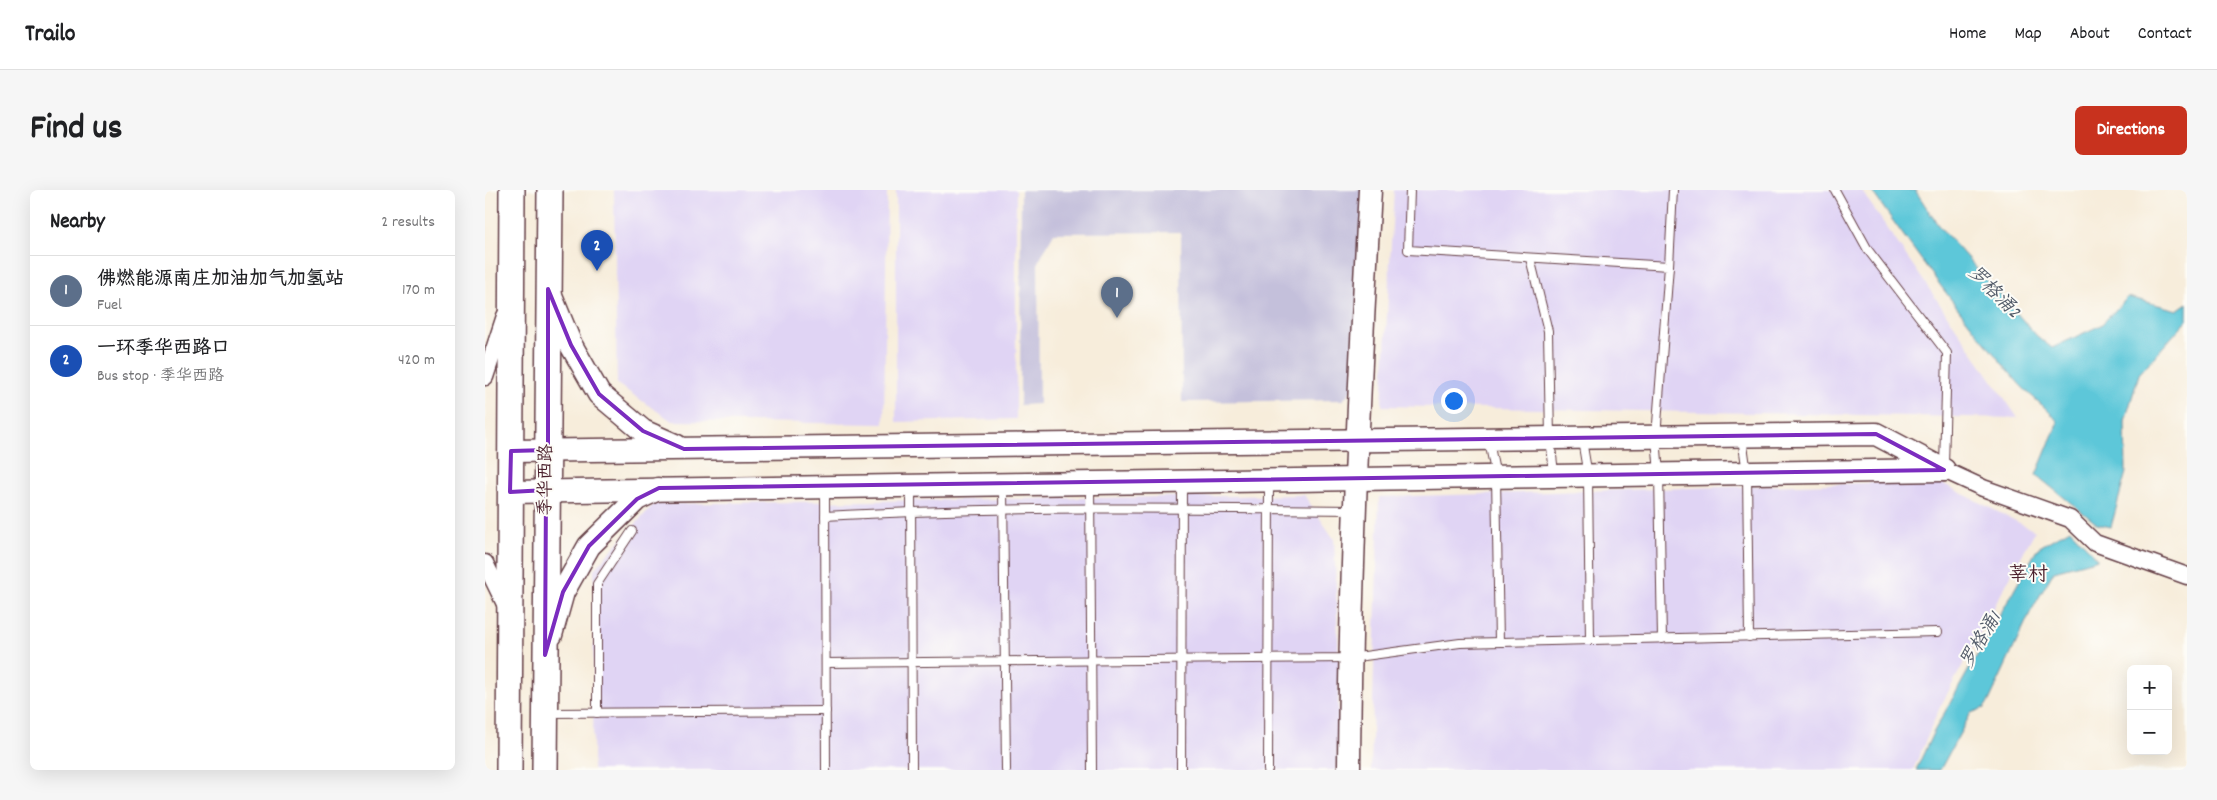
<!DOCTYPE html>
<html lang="en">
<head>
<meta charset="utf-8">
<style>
	:root { --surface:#fff; --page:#f6f6f6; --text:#202124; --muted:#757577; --line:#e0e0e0; --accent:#c8321e }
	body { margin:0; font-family:Dekko,"LXGW WenKai TC",sans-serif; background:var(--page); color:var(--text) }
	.controls { position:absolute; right:15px; bottom:15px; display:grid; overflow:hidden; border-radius:8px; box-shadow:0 5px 20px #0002 }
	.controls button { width:45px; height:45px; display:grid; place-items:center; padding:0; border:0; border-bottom:1px solid var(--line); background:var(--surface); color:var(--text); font:25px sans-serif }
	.you { position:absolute; left:968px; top:210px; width:18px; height:18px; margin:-12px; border:4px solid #fff; border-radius:50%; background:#1a73e8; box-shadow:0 0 0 8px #1a73e833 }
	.badge { display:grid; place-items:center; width:32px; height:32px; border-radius:50%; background:var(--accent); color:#fff; font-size:16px; font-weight:700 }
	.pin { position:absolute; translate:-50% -41px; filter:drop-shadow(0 1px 2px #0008) }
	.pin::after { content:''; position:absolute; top:26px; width:18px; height:15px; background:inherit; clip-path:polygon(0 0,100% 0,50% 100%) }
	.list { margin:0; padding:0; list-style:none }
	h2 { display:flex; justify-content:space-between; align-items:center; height:65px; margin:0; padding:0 20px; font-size:21px }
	h2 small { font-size:16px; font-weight:400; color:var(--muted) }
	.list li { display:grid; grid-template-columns:32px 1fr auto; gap:15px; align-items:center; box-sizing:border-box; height:70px; padding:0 20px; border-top:1px solid var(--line) }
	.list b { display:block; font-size:19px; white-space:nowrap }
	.list p { margin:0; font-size:16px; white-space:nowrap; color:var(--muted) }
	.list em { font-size:16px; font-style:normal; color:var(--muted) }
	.map { position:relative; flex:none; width:1702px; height:580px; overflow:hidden; border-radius:8px }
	header { display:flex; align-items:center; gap:30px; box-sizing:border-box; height:70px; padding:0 25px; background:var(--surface); border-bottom:1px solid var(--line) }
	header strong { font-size:24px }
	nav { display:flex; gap:28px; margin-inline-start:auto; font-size:18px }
	.intro { display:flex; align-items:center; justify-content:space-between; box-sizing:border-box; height:120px; padding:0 30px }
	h1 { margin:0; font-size:35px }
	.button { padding:12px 22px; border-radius:8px; background:var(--accent); color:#fff; font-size:18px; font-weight:700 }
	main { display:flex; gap:30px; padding:0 30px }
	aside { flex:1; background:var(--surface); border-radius:8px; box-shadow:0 5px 20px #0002 }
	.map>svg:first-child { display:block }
	.built { fill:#e0d4f4 }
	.industrial { fill:#c4c0db }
	.water { fill:#5dc7d9; stroke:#547382 }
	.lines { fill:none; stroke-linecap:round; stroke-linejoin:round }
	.lane-casing { stroke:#643e45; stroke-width:10 }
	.street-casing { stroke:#643e45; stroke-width:19 }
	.secondary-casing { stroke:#643e45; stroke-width:25 }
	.primary-casing { stroke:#643e45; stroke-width:28 }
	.lane { stroke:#fff; stroke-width:8 }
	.street { stroke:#fff; stroke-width:16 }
	.secondary { stroke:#fff; stroke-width:22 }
	.primary { stroke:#fff; stroke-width:25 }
	.marked { fill:none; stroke:#7b2cbf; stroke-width:4; stroke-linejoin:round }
	.labels { text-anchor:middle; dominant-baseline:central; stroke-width:4; stroke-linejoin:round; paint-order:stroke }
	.street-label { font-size:18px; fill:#4a1f2b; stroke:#fdfcf7 }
	.water-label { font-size:19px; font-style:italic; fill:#515a68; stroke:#fdfcf7 }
	.quarter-label { font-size:20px; fill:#4a1f2b; stroke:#fdfcf7 }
</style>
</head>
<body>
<header>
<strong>Trailo</strong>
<nav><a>Home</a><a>Map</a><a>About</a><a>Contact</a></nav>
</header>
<div class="intro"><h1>Find us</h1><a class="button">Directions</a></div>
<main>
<aside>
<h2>Nearby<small>2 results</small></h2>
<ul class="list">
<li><span class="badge" style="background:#5c6f8a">1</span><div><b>佛燃能源南庄加油加气加氢站</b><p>Fuel</p></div><em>170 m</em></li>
<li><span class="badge" style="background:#1a4fb4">2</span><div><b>一环季华西路口</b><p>Bus stop · 季华西路</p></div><em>420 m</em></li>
</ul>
</aside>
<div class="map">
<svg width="1702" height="580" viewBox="0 0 1702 580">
	<rect width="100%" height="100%" fill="#fdfcf7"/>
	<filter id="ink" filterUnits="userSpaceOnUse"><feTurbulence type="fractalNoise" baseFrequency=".02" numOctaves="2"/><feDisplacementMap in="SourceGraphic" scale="10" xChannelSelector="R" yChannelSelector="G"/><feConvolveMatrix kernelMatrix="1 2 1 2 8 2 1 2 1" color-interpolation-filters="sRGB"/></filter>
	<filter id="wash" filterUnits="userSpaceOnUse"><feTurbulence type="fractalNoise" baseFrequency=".0096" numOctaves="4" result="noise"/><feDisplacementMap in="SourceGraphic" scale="20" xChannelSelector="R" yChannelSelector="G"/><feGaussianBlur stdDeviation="1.12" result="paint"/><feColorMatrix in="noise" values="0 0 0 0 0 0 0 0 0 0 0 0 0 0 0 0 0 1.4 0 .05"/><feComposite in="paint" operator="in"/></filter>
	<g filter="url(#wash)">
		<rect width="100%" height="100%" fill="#f7eddb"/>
		<!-- built -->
		<g class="built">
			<path d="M129,0H402L399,234L187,231L132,194Z"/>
			<path d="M411,0H531V229L411,232Z"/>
			<path d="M909,0H1376L1533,228L897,216Z"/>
			<path d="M1453,291L1550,341L1455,517L1428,580H886L894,307Z"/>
			<path d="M819,305L849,349L854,474L852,580H108L109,379L169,314Z"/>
		</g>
		<!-- industrial -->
		<path class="industrial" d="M536,0H879L869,197L858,210L697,212L696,42L569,43L553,72L554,214L535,215Z"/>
		<!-- water -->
		<g class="water">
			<path d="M1386,0H1430L1453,35L1552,146L1567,158L1616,135L1643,107L1692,120L1702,113V130L1654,184L1640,231L1641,282L1626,337L1612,334L1551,285L1573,232C1561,216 1543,205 1530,189C1479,129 1432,65 1386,0Z"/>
			<path d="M1585,339L1613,369L1569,381L1545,423L1504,511L1499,518L1486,523L1455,580H1431L1448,543L1553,358Z"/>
		</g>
	</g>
	<g filter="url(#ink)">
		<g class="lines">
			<defs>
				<g id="lane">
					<path d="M925,0L923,60L1184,76L1171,247L1174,284L1177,449"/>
					<path d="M1350,0L1383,60L1462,163L1459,276"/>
					<path d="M1045,68L1063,141L1065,248L1069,283"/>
					<path d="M1184,76L1188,0"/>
					<path d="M1257,248L1262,283L1264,447"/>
					<path d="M1097,250L1103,286L1105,450"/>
					<path d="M1004,251L1011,287L1014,452"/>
					<path d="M605,295L607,580"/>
					<path d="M426,297L427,580"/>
					<path d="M518,297L521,580"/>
					<path d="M340,298L341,580"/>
					<path d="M340,326C516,316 692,318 868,320"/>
					<path d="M341,473L865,468L975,453L1453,442"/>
					<path d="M64,523L341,521"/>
					<path d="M112,523V394L147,341"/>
					<path d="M696,580L697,295"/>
					<path d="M783,580L784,292"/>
				</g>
				<g id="street">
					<path d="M0,187L20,126"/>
					<path d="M1459,280L1498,298L1585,329L1610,353L1702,386"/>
					<path d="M0,373L22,418"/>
				</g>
				<g id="secondary">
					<path d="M65,104L86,155L114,204L158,241L192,256"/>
					<path d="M26,261L1391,244L1459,280"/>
					<path d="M25,302L1458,280"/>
					<path d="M66,445L78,402L104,356L152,309L173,299"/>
					<path d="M864,580C865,386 874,193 885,0"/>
				</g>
				<g id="primary">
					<path d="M24,580L27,0"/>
					<path d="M60,580L65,0"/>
				</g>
			</defs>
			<!-- lane casing -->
			<use href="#lane" class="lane-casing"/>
			<!-- street casing -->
			<use href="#street" class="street-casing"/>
			<!-- secondary casing -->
			<use href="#secondary" class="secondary-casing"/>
			<!-- primary casing -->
			<use href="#primary" class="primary-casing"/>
			<!-- lane -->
			<use href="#lane" class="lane"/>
			<!-- street -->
			<use href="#street" class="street"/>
			<!-- secondary -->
			<use href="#secondary" class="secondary"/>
			<!-- primary -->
			<use href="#primary" class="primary"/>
		</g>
	</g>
	<!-- marked area -->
	<path class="marked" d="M63,99L86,155L114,204L158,241L199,259L1391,244L1459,280L174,298L152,309L104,356L78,402L60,465L61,300L25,302L26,261L63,260Z"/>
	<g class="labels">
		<!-- street labels -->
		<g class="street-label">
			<text transform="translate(62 290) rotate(-89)">季华西路</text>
		</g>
		<!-- water labels -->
		<g class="water-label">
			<text transform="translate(1508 103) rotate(45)">罗格涌2</text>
			<text transform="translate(1497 451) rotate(-59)">罗格涌1</text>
		</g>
		<!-- quarter labels -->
		<g class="quarter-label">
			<text x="1543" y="386">莘村</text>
		</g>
	</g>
</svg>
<div class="controls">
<button>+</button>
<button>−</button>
</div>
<div class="you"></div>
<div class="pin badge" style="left:632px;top:128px;background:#5c6f8a">1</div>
<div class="pin badge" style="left:112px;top:81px;background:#1a4fb4">2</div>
</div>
</main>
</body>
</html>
